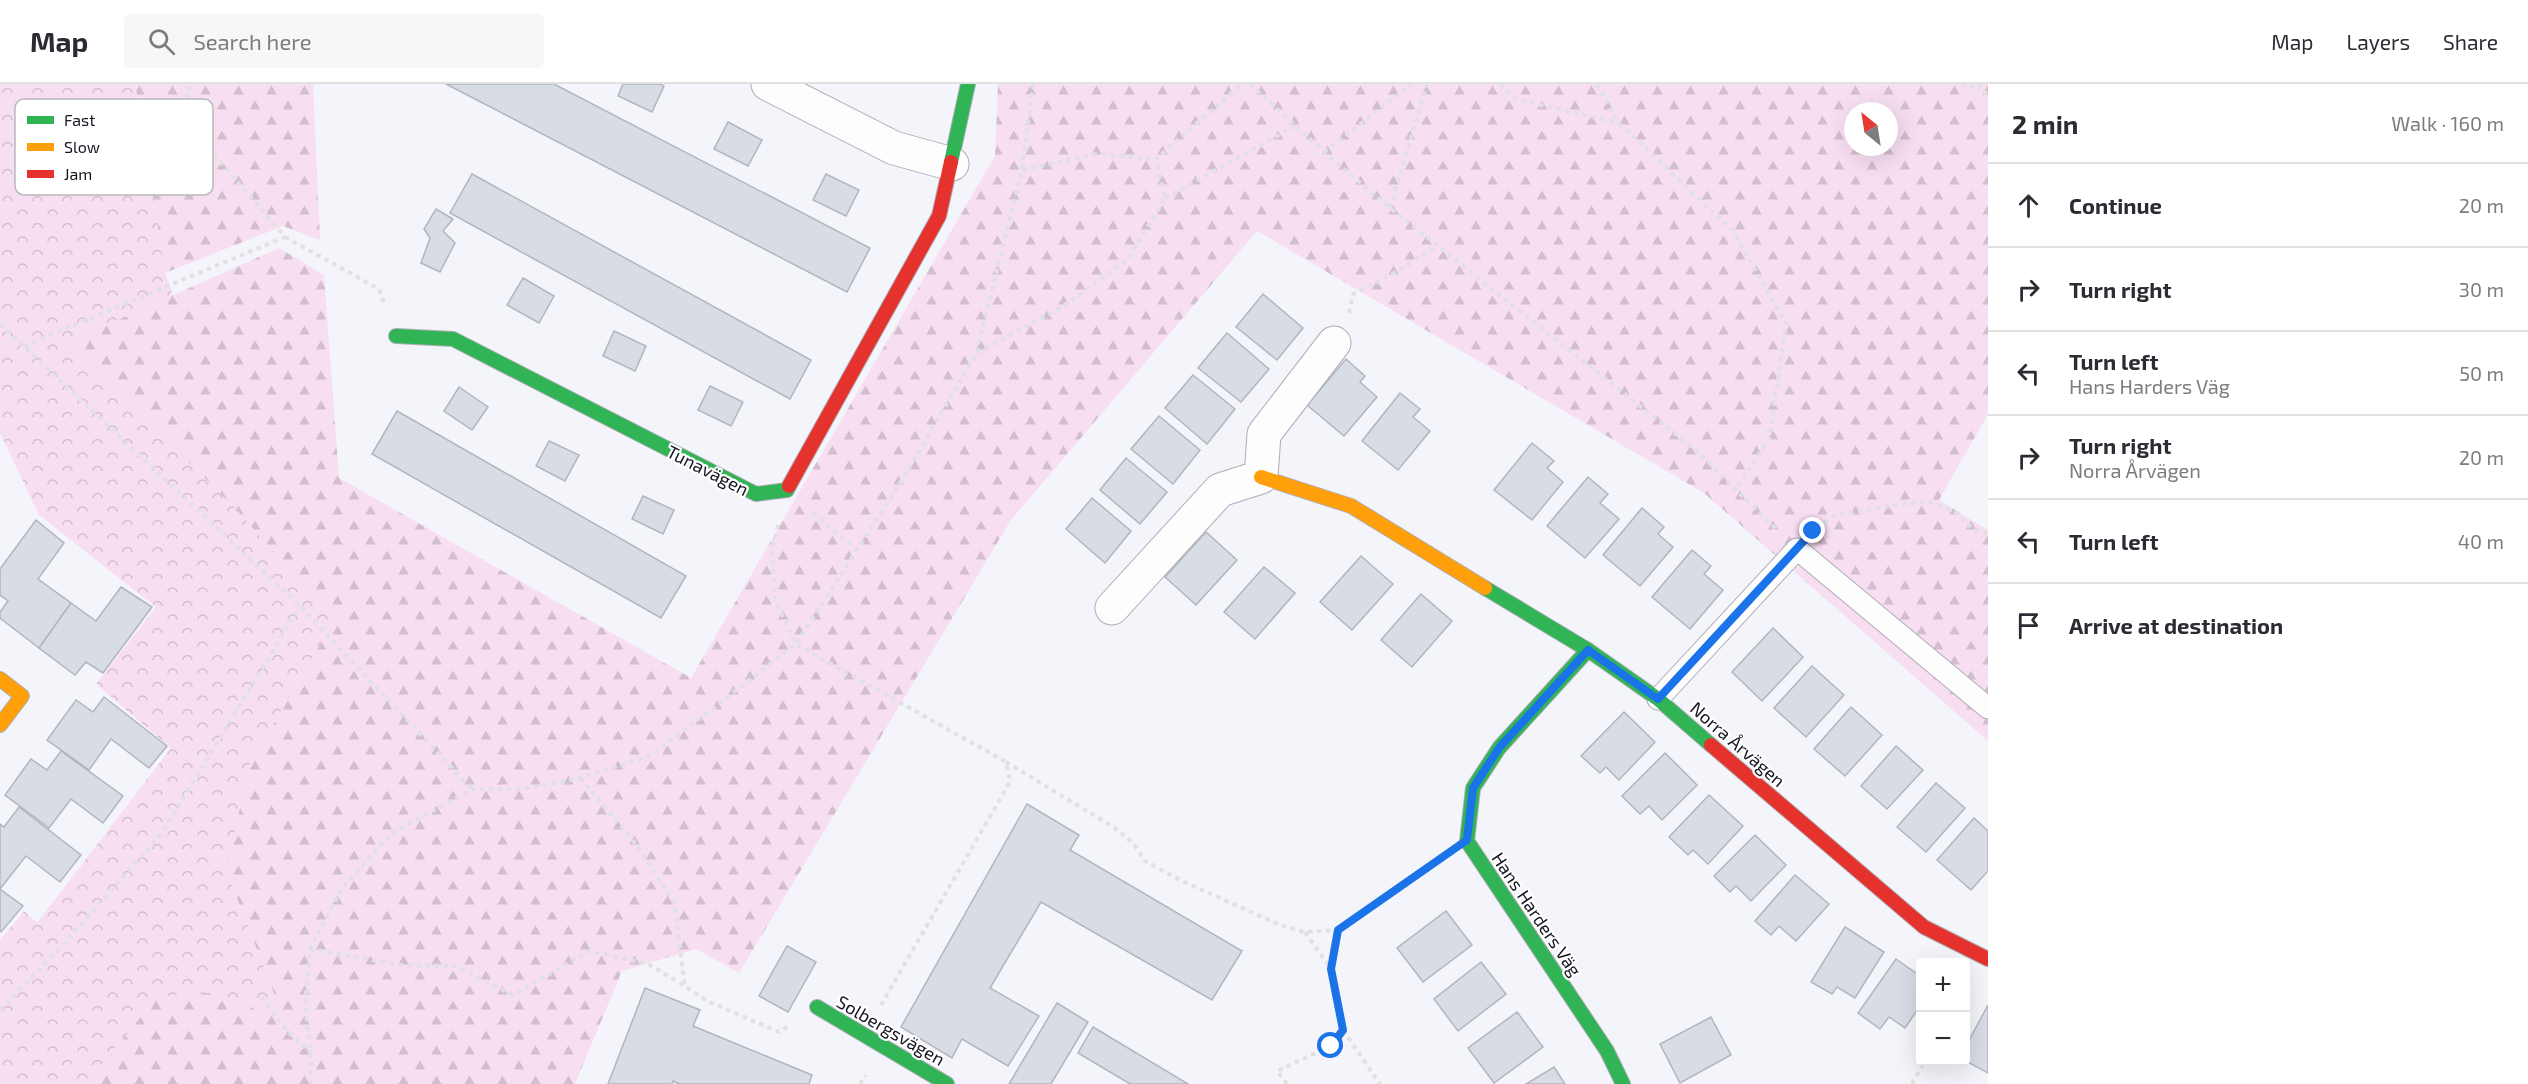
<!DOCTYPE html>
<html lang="en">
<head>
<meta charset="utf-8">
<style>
	:root { --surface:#fff; --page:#f7f7f7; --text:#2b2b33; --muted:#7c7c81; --line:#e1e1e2 }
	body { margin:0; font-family:"Exo 2",sans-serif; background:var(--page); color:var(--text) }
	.controls { position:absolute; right:18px; bottom:18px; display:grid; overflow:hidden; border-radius:6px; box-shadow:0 6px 24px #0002 }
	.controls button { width:54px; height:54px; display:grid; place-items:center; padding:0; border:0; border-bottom:2px solid var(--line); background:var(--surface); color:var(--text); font:30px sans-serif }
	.compass { position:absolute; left:1844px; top:18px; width:54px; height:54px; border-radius:50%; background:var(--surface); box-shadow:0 6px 24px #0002; rotate:330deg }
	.stop { position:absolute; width:18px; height:18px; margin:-14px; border:4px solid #1a73e8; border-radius:50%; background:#fff }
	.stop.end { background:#1a73e8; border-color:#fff; box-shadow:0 2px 6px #0008 }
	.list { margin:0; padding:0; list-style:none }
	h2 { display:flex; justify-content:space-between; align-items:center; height:78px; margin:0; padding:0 24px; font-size:26px }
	h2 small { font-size:20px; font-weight:400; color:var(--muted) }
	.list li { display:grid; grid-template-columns:39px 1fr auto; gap:18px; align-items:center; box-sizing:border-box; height:84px; padding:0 24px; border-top:2px solid var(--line) }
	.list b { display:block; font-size:22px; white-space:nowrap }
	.list p { margin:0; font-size:20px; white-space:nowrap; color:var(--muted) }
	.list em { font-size:20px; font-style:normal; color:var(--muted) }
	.icon { flex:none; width:33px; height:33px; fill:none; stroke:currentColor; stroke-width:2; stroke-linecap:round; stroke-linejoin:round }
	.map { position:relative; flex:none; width:1988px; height:1000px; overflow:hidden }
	header { display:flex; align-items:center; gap:36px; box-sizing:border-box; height:84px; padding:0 30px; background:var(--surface); border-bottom:2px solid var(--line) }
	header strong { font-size:28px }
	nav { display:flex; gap:33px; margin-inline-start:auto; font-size:21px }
	.search { width:420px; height:54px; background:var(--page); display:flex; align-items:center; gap:15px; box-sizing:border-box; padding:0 21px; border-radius:6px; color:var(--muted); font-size:22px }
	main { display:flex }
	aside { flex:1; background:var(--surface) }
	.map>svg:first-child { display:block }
	.forest { fill:url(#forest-firs); fill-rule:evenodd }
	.park { fill:url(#park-crowns) }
	.building { fill:#d8dce4; stroke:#b2b5bd; stroke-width:1.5 }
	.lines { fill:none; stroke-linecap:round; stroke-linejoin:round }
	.lane-casing { stroke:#aeadb6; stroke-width:23 }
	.street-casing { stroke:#aeadb6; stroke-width:35 }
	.fast-casing { stroke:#aeadb6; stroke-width:16 }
	.slow-casing { stroke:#aeadb6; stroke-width:16 }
	.jam-casing { stroke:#aeadb6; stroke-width:16 }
	.path { stroke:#e1e1e3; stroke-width:4; stroke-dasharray:4.5 4.5; stroke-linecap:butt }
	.lane { stroke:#fdfdfe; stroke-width:21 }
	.street { stroke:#fdfdfe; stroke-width:33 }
	.fast { stroke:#30b455; stroke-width:14 }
	.slow { stroke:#ff9f0a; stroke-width:14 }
	.jam { stroke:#e5322d; stroke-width:14 }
	.route { stroke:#1a73e8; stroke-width:8 }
	.labels { text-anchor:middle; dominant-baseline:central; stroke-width:4.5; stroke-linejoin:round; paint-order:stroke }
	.street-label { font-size:18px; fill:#15141f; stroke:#fff }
	.key { fill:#fff; stroke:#b9b8bc; stroke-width:1.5 }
	.key-label { font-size:16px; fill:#15141f }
</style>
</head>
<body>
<header>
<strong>Map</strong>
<div class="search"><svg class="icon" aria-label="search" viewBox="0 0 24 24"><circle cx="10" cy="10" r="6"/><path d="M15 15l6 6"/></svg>Search here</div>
<nav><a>Map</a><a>Layers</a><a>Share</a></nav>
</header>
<main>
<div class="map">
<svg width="1988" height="1000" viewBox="0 0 1988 1000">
	<defs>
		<pattern id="forest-firs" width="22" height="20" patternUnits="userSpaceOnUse" patternTransform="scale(1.5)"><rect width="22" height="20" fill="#f7def1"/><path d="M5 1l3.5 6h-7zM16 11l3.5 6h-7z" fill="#d3bece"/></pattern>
		<pattern id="park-crowns" width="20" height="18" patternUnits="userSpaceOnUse" patternTransform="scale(1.5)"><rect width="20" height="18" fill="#f7def1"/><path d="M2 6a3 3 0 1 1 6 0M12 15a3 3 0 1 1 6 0" fill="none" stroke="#d3bece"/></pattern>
	</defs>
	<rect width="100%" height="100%" fill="#f4f4fb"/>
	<!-- forest -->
	<g class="forest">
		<path d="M135,0H313L320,156L283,142L165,189Z"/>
		<path d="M998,0H1988V330L1939,416L1988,446V657L1704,409L1257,147L1011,436L739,889L696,865L622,887L575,1000H86L157,913L216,908L262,928L275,912L226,786L249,682L334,536L68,258L279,164L324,191L339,394L691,594L995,72ZM1853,27H1889V63H1853Z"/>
	</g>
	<!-- park -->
	<path class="park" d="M0,0H135L165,189L173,211L68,258L234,423L334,536L249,682L226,786L275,912L262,928L216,908L157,913L86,1000H0V856L24,827L37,839L171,664L96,600L156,523L39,431L0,349Z"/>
	<!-- building -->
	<g class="building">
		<path d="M446,0H554L870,164L847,208Z"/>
		<path d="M623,0H660L664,2L652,28L618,12Z"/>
		<path d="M728,38L762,56L748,82L714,65Z"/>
		<path d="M472,90L811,276L790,315L450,129Z"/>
		<path d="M826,90L859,106L846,132L813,116Z"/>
		<path d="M436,125L453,135L443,147L455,159L440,188L421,179L430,154L424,145Z"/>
		<path d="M523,194L554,212L539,239L507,221Z"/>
		<path d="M1263,210L1303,244L1277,276L1236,243Z"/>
		<path d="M614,247L646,262L635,287L603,272Z"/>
		<path d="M1227,249L1269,285L1241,318L1198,284Z"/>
		<path d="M1346,275L1365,292L1360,298L1377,313L1344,352L1307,321Z"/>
		<path d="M1193,291L1235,325L1207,360L1165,324Z"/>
		<path d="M710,302L743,318L731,342L698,326Z"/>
		<path d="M459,303L488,323L472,346L444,327Z"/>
		<path d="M1400,309L1420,325L1413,333L1430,347L1398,386L1362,357Z"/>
		<path d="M397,327L686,492L661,534L372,370Z"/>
		<path d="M1159,332L1200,366L1173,400L1131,365Z"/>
		<path d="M549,357L579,371L565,397L536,382Z"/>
		<path d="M1532,359L1554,377L1547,384L1563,398L1532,436L1494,406Z"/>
		<path d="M1126,374L1167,408L1140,440L1100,406Z"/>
		<path d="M1588,393L1608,410L1600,419L1619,435L1585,474L1547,442Z"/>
		<path d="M643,412L674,426L663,450L632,435Z"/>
		<path d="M1092,414L1131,447L1105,479L1066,445Z"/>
		<path d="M1642,424L1664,443L1658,450L1673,463L1640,502L1603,471Z"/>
		<path d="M36,436L64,459L38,495L71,519L39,564L0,534V528L8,517L0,511V485Z"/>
		<path d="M1206,448L1237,476L1196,521L1165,493Z"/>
		<path d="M1692,466L1711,482L1704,490L1723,506L1690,545L1652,513Z"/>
		<path d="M1361,472L1393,500L1352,546L1320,518Z"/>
		<path d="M1264,483L1295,509L1255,555L1224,528Z"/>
		<path d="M121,503L152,523L103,589L86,578L75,591L39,564L71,519L96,537Z"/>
		<path d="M1421,510L1452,537L1412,583L1381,556Z"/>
		<path d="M1773,544L1803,573L1762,617L1732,588Z"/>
		<path d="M1812,582L1844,611L1806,653L1774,624Z"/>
		<path d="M104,613L167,662L149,684L111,655L89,686L47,656L76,616L93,628Z"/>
		<path d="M1851,623L1882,651L1845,692L1814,665Z"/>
		<path d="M1624,628L1655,658L1619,696L1606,683L1600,689L1581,672Z"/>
		<path d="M1896,662L1923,686L1887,725L1861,702Z"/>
		<path d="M61,667L123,712L103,739L71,715L49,744L5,711L31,675L47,686Z"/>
		<path d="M1665,669L1697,701L1662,736L1649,722L1640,730L1622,712Z"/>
		<path d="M1936,699L1965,724L1926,768L1897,743Z"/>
		<path d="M1709,711L1743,742L1708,780L1693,766L1688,771L1669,753Z"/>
		<path d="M1027,720L1079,751L1070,766L1242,867L1212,916L1041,818L990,904L1039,932L1008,982L962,955L952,974L901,943Z"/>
		<path d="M19,723L81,771L60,798L26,772L0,805V740L4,743Z"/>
		<path d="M1974,734L1988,747V787L1971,806L1937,776Z"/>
		<path d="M1755,751L1786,781L1751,817L1736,802L1730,808L1714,792Z"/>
		<path d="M1795,791L1829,820L1796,857L1779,842L1771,851L1755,837Z"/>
		<path d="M0,805L23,822L1,848L0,847Z"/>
		<path d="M1446,827L1472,861L1423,898L1397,864Z"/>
		<path d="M1845,843L1884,868L1855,914L1837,903L1832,910L1811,898Z"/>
		<path d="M787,862L816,878L788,928L759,912Z"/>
		<path d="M1896,875L1920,892V922L1905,944L1889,933L1880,945L1858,929Z"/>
		<path d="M1481,878L1506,910L1458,947L1434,915Z"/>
		<path d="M645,904L700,926L693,942L812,991L809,1000H679L673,997L672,1000H608Z"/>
		<path d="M1057,919L1088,938L1051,1000H1009Z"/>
		<path d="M1988,921V989L1966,977V962Z"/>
		<path d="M1517,928L1543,963L1494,999L1468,964Z"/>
		<path d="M1711,933L1731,971L1680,999L1660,960Z"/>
		<path d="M1093,943L1188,1000H1130L1078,969Z"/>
		<path d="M1554,983L1565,1000H1526Z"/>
	</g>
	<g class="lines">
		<defs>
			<path id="lane" d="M1658,615L1797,465L1988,624"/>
			<g id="street">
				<path d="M768,0L894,64L952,80"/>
				<path d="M1112,524L1220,406L1261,393L1264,350L1334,259"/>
			</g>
			<g id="fast">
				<path d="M951,78L968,0"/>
				<path d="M396,252L453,255L756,410L787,406L789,402"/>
				<path d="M1485,504L1588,566L1658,615L1711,661"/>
				<path d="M1588,566L1499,664L1473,704L1467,757L1607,967L1623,1000"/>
				<path d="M817,923L947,1000"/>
			</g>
			<g id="slow">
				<path d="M1261,393L1351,422L1485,504"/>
				<path d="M0,595L22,612L0,641"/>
			</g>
			<g id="jam">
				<path d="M789,402L939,132L951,78"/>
				<path d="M1711,661L1924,843L1988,875"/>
			</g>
		</defs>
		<!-- lane casing -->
		<use href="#lane" class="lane-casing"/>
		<!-- street casing -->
		<use href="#street" class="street-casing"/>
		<!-- fast casing -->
		<use href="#fast" class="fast-casing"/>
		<!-- slow casing -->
		<use href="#slow" class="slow-casing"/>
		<!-- jam casing -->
		<use href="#jam" class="jam-casing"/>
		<!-- path -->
		<g class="path">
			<path d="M1250,0L1324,68L1390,124L1698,368L1778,447"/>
			<path d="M1501,0L1515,15L1619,39"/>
			<path d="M1597,0L1619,39L1733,147L1786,240L1769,355L1736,405"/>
			<path d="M1961,0L1980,5"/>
			<path d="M1979,0L1980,5L1988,10"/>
			<path d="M1324,68L1412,0"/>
			<path d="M1022,86L1097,70L1156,75"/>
			<path d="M1165,114L1295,42"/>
			<path d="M1390,124L1427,0"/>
			<path d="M285,153L379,205L385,222"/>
			<path d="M1349,229L1353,210L1398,187L1438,161"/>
			<path d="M0,240L300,522L472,705"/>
			<path d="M24,262L285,153L183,35L190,0"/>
			<path d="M977,269L1062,223L1128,175L1165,114L1156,75L1242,0"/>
			<path d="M813,429L856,466"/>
			<path d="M778,441L772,466L775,516L796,560L1006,678L1010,698L881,921"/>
			<path d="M1817,444L1835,432L1901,420L1929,418L1955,428L1973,445L1988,449"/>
			<path d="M1006,678L1115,744L1133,759L1145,777L1180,796L1280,841L1304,848L1337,846L1440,776"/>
			<path d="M580,694L636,760L674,818L685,902L707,917L779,948L789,942"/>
			<path d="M1305,848L1331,885"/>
			<path d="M310,865L401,881L456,882L513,911L589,867L648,880L685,902"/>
			<path d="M261,913L289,949L311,969"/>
			<path d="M0,926L61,863L162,749L300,522"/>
			<path d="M1343,946L1380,1000"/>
			<path d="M311,1000V970L305,921L310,865L342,804L391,750L472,705H525L580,694L652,671L796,560L899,401L976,270L1022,86L1033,0"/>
			<path d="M860,1000L866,991"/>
			<path d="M1287,1000L1277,987L1331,962L1343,946L1331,885L1337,846"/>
			<path d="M1912,1000L1924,978"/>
		</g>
		<!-- lane -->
		<use href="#lane" class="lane"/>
		<!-- street -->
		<use href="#street" class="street"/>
		<!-- fast -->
		<use href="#fast" class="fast"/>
		<!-- slow -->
		<use href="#slow" class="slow"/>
		<!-- jam -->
		<use href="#jam" class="jam"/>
	</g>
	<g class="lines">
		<!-- route -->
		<path class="route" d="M1331,962L1343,946L1331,885L1338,846L1467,756L1473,704L1499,664L1588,566L1658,615L1813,447"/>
	</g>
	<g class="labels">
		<!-- street labels -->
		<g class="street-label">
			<text transform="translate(708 386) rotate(27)">Tunavägen</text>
			<text transform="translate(1738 660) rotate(41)">Norra Årvägen</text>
			<text transform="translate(1537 830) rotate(56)">Hans Harders Väg</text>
			<text transform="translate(891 946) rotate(30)">Solbergsvägen</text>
		</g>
	</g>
	<!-- legend -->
	<rect x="15" y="15" width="198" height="96" rx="9" class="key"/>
	<rect x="27" y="32" width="27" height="8" fill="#30b455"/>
	<rect x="27" y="59" width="27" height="8" fill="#ff9f0a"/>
	<rect x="27" y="86" width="27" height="8" fill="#e5322d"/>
	<g class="key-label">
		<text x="64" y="42">Fast</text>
		<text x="64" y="69">Slow</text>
		<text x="64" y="96">Jam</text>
	</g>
</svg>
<div class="controls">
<button>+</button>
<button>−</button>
</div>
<svg class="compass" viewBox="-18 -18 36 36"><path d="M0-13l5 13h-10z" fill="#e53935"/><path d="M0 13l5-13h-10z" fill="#7c7c81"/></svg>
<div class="stop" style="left:1331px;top:962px"></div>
<div class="stop end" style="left:1813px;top:447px"></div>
</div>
<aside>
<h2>2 min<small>Walk · 160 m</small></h2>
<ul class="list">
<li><svg class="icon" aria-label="ahead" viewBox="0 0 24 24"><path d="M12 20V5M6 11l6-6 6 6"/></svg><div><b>Continue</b></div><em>20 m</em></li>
<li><svg class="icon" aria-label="right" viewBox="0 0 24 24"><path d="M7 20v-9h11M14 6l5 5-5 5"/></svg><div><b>Turn right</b></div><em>30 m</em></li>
<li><svg class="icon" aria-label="left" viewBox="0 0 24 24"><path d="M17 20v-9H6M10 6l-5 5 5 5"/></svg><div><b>Turn left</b><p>Hans Harders Väg</p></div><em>50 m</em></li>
<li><svg class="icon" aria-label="right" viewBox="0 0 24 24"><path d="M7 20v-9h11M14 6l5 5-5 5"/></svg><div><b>Turn right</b><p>Norra Årvägen</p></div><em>20 m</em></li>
<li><svg class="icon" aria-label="left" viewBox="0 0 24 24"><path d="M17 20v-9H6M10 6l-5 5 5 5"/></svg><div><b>Turn left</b></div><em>40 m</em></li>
<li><svg class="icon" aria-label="arrive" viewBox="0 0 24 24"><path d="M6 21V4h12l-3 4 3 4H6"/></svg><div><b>Arrive at destination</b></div></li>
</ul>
</aside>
</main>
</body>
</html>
